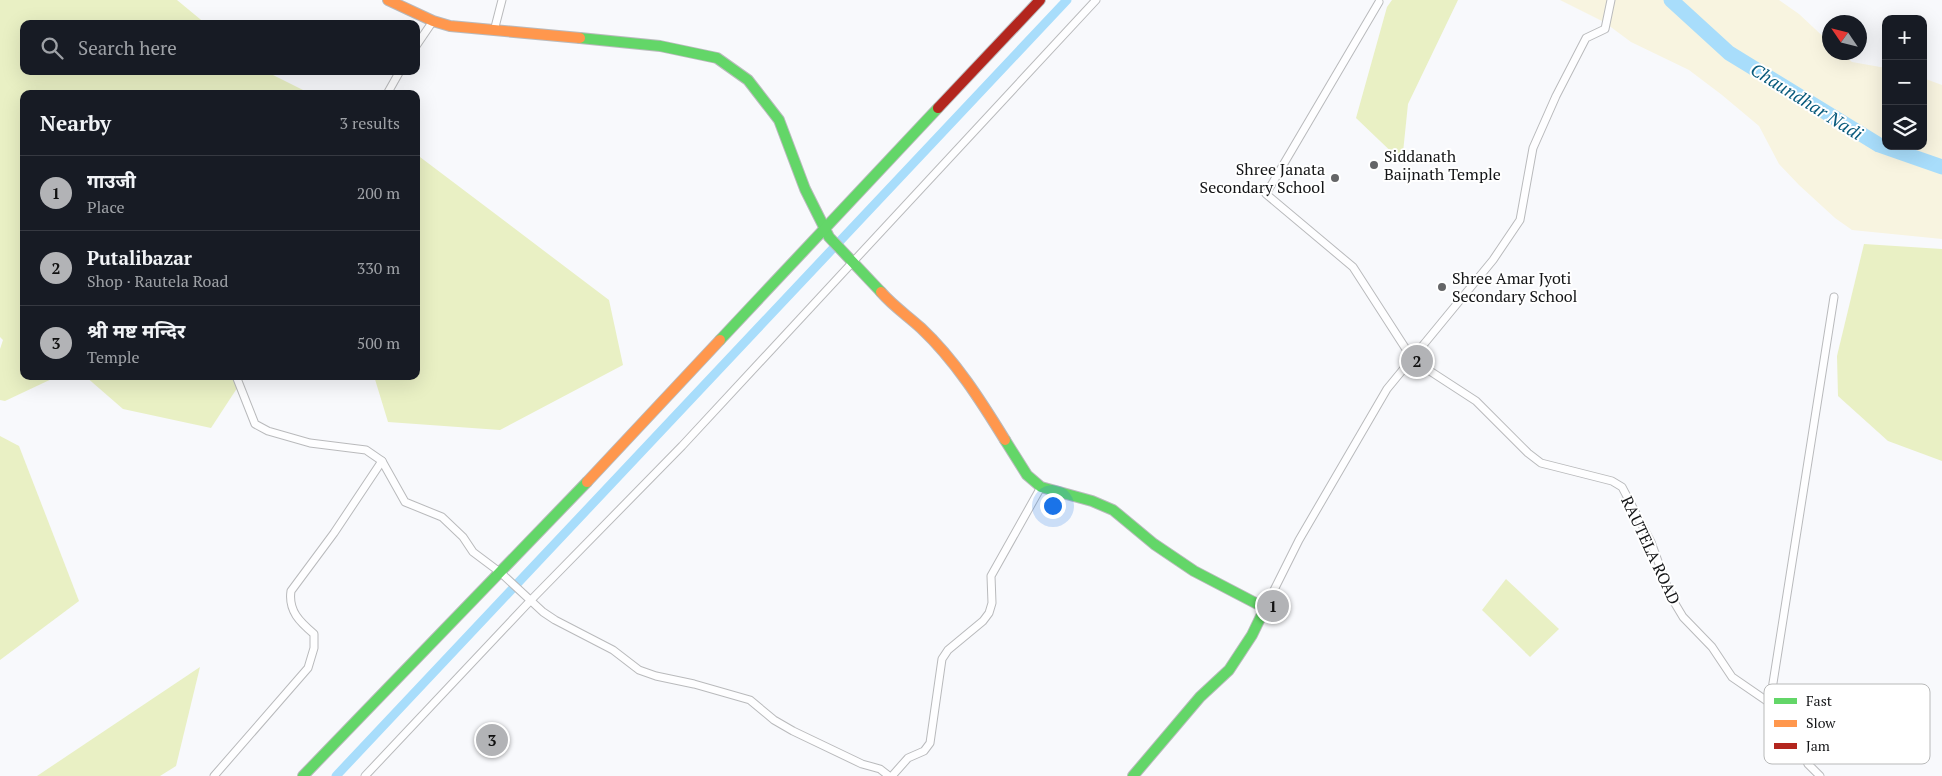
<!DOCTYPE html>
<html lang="en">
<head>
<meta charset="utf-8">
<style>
	:root { --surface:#171b24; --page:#242831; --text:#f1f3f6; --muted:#9ea1a6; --line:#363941; --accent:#b2b3b6 }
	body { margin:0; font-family:"PT Serif","Noto Sans Devanagari",serif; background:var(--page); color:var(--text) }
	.controls { position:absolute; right:15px; top:15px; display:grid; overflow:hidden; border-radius:10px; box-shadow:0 5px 20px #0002 }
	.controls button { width:45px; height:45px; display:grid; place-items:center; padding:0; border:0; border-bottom:1px solid var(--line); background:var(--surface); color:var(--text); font:25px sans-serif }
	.compass { position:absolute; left:1822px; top:15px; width:45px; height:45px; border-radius:50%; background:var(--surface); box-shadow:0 5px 20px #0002; rotate:305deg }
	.you { position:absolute; left:1052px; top:505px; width:18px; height:18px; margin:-12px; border:4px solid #fff; border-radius:50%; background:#1a73e8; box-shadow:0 0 0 8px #1a73e833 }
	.badge { display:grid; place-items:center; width:32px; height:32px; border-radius:50%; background:var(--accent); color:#111; font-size:16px; font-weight:700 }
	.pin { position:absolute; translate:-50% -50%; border:2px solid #fff; box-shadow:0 1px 5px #0006 }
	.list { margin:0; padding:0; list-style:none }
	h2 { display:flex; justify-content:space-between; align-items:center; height:65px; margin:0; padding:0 20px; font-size:21px }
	h2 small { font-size:16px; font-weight:400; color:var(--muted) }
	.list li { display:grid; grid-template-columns:32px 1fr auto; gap:15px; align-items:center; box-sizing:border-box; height:75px; padding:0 20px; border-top:1px solid var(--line) }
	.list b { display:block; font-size:19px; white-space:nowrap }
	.list p { margin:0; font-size:16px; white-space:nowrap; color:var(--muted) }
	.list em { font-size:16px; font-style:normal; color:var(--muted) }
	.icon { flex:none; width:28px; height:28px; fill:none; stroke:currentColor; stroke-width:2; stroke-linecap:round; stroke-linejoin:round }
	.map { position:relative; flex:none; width:1942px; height:776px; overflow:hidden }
	.search { position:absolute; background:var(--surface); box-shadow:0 5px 20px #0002; left:20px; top:20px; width:400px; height:55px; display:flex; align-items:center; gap:12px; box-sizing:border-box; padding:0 18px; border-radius:10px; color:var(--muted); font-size:19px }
	.panel { position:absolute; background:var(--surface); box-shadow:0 5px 20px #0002; left:20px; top:90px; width:400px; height:290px; border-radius:10px }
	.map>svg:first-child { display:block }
	.green { fill:#e9f0c4 }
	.sand { fill:#f8f4e0 }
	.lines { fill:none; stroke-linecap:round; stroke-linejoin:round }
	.canal { stroke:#a8ddfb; stroke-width:9 }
	.river { stroke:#a8ddfb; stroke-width:15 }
	.street-casing { stroke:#b9babc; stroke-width:9 }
	.fast-casing { stroke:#b9babc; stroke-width:12 }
	.slow-casing { stroke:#b9babc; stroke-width:12 }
	.jam-casing { stroke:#b9babc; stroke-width:12 }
	.street { stroke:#fefeff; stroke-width:7 }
	.fast { stroke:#63d668; stroke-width:10 }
	.slow { stroke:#ff974d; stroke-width:10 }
	.jam { stroke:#b3261e; stroke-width:10 }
	.poi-dot { fill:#646567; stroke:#fff; stroke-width:2 }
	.labels { text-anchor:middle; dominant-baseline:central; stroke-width:4; stroke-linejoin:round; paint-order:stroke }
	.poi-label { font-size:16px; fill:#141517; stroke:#fff; text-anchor:start }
	.street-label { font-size:16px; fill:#141517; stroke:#fff }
	.water-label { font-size:18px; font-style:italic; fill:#085a7c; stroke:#fff }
	.key { fill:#fff; stroke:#b8b9b9; stroke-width:1 }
	.key-label { font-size:14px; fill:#141517 }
</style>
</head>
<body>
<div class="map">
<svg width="1942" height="776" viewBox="0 0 1942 776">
	<rect width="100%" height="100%" fill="#f8f9fc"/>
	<!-- green -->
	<g class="green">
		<path d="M0,0H177L206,24H24V71H265L311,94H24V376H58L5,401L0,400V349L3,340L0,337Z"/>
		<path d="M1392,0H1458L1408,104L1402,162L1356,118L1387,7Z"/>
		<path d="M416,154L609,300L623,365L500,430L388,422L374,376H416Z"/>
		<path d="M1864,244L1942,249V461L1888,441L1838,396L1837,356Z"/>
		<path d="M85,376H245L211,428L123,409Z"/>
		<path d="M0,436L19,446L79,601L0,660Z"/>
		<path d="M1506,579L1559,629L1530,657L1482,610Z"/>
		<path d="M200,667L176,766L160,776H37Z"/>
	</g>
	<!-- sand -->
	<path class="sand" d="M1560,0H1779L1799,14L1829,42L1830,52L1841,53L1852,62L1886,68V146H1923V78L1942,85V239L1852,230L1835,218L1799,185L1779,164L1759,126L1722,95L1689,70L1631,42L1604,22Z"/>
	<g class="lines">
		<!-- canal -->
		<path class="canal" d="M336,776L1067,0"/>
		<!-- river -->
		<path class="river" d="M1671,0L1729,53L1879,145L1942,167"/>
		<defs>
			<g id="street">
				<path d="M1379,2L1266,194L1353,267L1413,360L1476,401L1528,453L1541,463L1612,481L1622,487L1651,542L1671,597L1683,617L1712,647L1732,677L1783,712L1808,764L1820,776"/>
				<path d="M494,31L502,0"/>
				<path d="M416,46L433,21"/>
				<path d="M387,94L400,71"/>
				<path d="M236,376L255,424L268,431L310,443L366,450L382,461L405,502L442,517L463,537L473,552L501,573L543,612L555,620L613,650L639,670L656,676L694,684L750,700L774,720L793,731L862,764L880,769L889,776"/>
				<path d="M1265,608L1299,540L1387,389L1493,260L1520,220L1533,148L1556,96L1586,38L1605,29L1611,0"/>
				<path d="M1770,702L1834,297"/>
				<path d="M214,776L308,668L314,648V634C300,622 288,611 291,591L334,533L382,461"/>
				<path d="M365,776L531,600L682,446L1096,0"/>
				<path d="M892,776L908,758L924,751L930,743L942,659L948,650L983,621L989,613L992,603L991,576L1041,487"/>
			</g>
			<g id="fast">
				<path d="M580,38L660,46L717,58L748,80L779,120L805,189L829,237L881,292"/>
				<path d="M720,340L938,108"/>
				<path d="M1005,440L1027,475L1041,487L1092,501L1113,510L1154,544L1194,571L1265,608L1252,635L1229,670L1200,697L1133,776"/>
				<path d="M303,776L587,482"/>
			</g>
			<g id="slow">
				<path d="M388,0L433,21L450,26L580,38"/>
				<path d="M881,292C893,306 908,316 921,328C955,360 981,401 1005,440"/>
				<path d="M587,482L720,340"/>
			</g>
			<path id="jam" d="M938,108L1040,0"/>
		</defs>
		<!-- street casing -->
		<use href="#street" class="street-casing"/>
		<!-- fast casing -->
		<use href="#fast" class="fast-casing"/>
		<!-- slow casing -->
		<use href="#slow" class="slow-casing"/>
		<!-- jam casing -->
		<use href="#jam" class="jam-casing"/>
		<!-- street -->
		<use href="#street" class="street"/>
		<!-- fast -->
		<use href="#fast" class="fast"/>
		<!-- slow -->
		<use href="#slow" class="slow"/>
		<!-- jam -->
		<use href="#jam" class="jam"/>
	</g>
	<!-- markers -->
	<g class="poi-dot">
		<circle cx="1374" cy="165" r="5"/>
		<circle cx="1335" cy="178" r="5"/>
		<circle cx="1442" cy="287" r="5"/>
	</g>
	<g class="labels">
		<!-- poi labels -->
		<g class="poi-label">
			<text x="1384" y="156">Siddanath<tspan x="1384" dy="18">Baijnath Temple</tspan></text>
			<text x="1325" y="169" text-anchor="end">Shree Janata<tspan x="1325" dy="18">Secondary School</tspan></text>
			<text x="1452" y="278">Shree Amar Jyoti<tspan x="1452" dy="18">Secondary School</tspan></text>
		</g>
		<!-- street labels -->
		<g class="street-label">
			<text transform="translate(1651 550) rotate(65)">RAUTELA ROAD</text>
		</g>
		<!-- water labels -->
		<g class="water-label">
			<text transform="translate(1807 101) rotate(32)">Chaundhar Nadi</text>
		</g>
	</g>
	<!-- legend -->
	<rect x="1764" y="684" width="166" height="80" rx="8" class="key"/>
	<rect x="1774" y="698" width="23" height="6" fill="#63d668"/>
	<rect x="1774" y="720" width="23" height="7" fill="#ff974d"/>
	<rect x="1774" y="743" width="23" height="6" fill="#b3261e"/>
	<g class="key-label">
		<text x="1806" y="706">Fast</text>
		<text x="1806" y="728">Slow</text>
		<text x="1806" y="751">Jam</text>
	</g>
</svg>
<div class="controls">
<button>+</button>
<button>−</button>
<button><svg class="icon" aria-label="layers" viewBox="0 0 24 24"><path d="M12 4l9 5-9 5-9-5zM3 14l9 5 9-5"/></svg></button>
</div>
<svg class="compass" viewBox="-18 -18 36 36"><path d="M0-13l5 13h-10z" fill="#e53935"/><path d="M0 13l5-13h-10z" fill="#9ea1a6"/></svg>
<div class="you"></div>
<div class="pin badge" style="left:1273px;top:606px">1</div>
<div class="pin badge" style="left:1417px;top:361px">2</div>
<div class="pin badge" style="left:492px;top:740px">3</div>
<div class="search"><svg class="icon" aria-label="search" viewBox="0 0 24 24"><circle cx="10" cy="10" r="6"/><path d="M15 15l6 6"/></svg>Search here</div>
<section class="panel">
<h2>Nearby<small>3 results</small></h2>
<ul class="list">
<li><span class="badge">1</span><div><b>गाउजी</b><p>Place</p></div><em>200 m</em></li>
<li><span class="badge">2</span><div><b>Putalibazar</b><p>Shop · Rautela Road</p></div><em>330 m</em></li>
<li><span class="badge">3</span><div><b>श्री मष्ट मन्दिर</b><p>Temple</p></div><em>500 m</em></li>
</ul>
</section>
</div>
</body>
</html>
